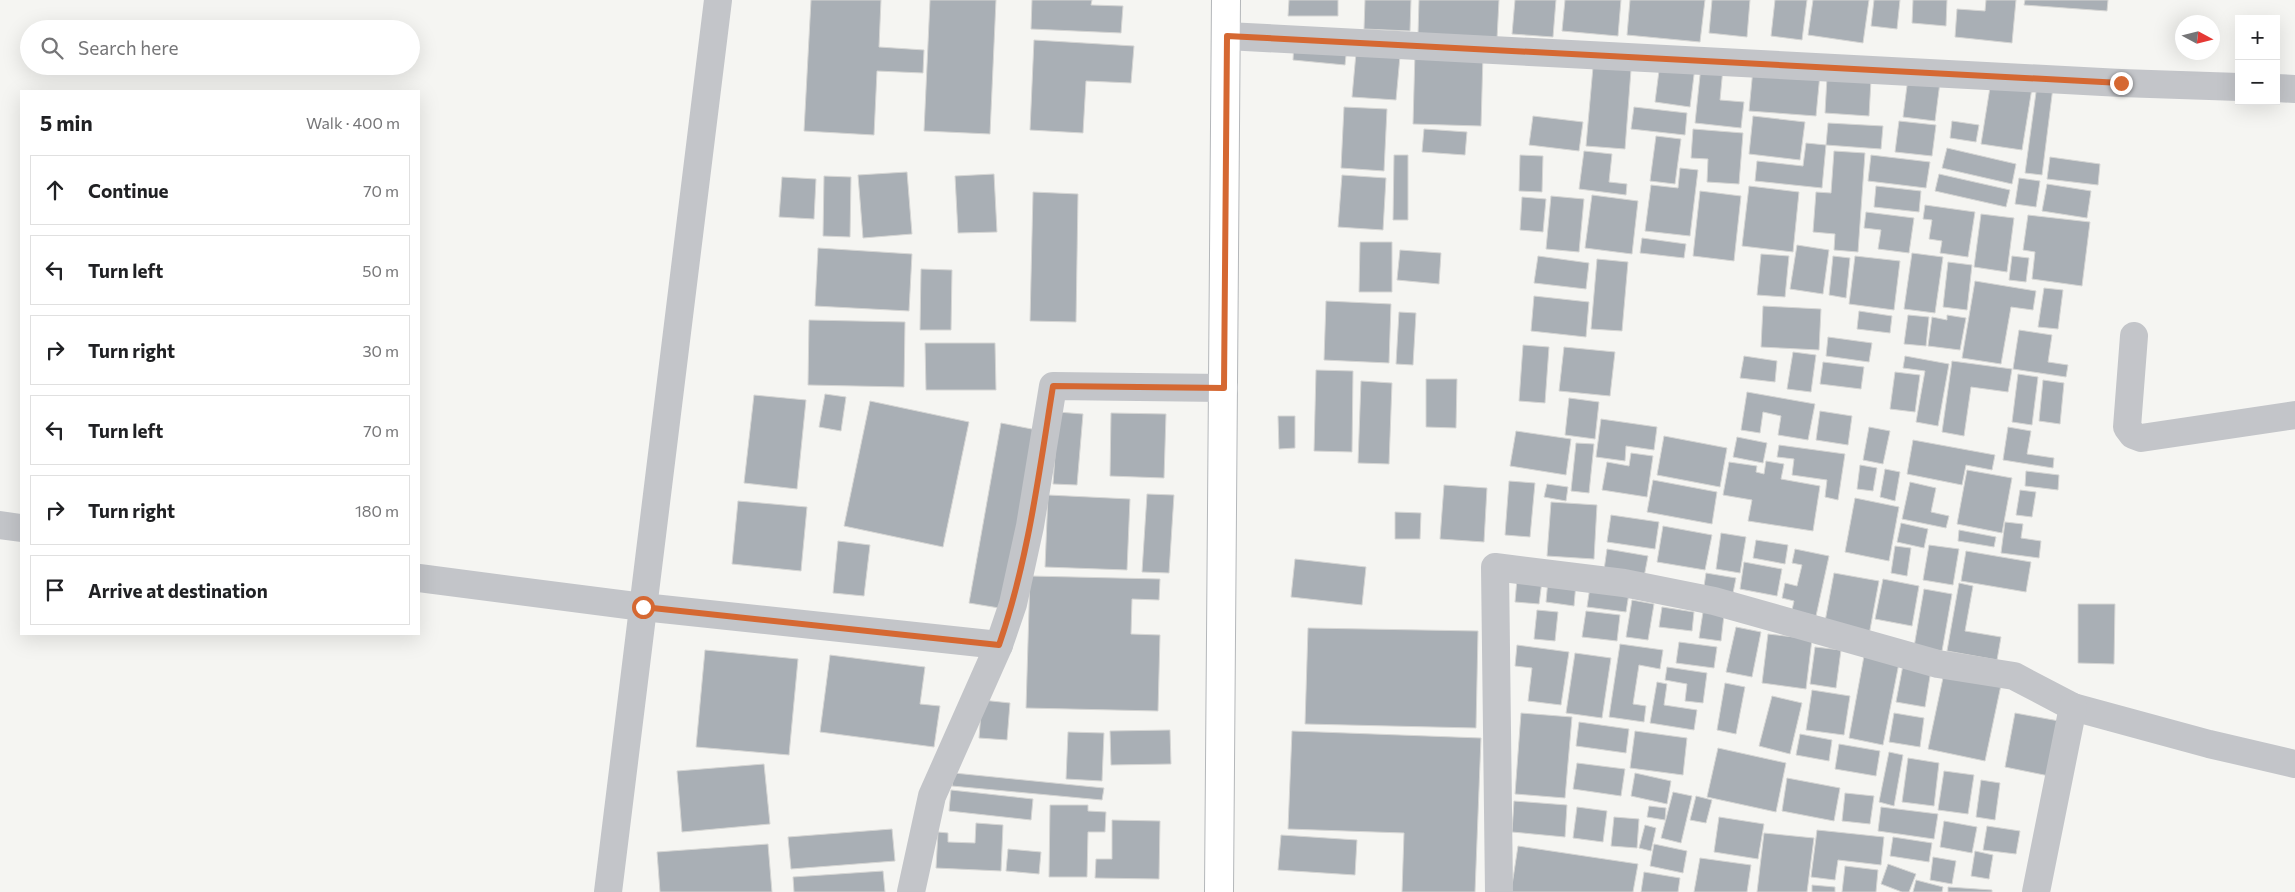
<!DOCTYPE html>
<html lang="en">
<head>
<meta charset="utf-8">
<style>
	:root { --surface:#fff; --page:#f6f6f6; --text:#202124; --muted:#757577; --line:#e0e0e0 }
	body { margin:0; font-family:Commissioner,sans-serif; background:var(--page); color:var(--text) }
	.controls { position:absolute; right:15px; top:15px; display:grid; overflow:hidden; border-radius:0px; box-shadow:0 5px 20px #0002 }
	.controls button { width:45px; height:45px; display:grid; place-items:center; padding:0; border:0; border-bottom:1px solid var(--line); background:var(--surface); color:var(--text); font:25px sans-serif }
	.compass { position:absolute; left:2175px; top:15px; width:45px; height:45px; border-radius:50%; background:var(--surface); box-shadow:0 5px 20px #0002; rotate:97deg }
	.stop { position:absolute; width:15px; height:15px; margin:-11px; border:4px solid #d56832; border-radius:50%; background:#fff }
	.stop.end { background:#d56832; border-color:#fff; box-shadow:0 1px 5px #0008 }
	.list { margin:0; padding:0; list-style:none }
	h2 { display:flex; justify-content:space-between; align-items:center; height:65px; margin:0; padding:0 20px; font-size:21px }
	h2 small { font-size:16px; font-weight:400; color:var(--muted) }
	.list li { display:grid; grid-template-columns:32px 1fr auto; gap:15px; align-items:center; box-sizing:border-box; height:70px; margin:0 10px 10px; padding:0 10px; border:1px solid var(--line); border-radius:0px }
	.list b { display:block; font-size:19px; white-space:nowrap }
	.list em { font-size:16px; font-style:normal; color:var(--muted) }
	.icon { flex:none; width:28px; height:28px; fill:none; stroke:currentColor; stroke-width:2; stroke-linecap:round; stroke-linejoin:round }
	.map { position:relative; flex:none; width:2295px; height:892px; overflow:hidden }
	.search { position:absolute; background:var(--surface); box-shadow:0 5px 20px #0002; left:20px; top:20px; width:400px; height:55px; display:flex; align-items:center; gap:12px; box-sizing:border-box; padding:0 18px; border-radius:28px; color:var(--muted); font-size:19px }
	.panel { position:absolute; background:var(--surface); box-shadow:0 5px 20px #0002; left:20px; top:90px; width:400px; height:545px; border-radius:0px }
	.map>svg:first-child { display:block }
	.building { fill:#a9afb5; stroke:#d6d6d4 }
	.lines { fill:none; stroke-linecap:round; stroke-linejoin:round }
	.major-casing { stroke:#b4b7ba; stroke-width:30 }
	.minor { stroke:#c3c5c9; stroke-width:28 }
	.major { stroke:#fff; stroke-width:28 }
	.route { stroke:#d56832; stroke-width:6 }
</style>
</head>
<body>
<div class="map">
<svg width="2295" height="892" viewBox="0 0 2295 892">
	<rect width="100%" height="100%" fill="#f5f5f2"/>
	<!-- building -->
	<g class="building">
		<path d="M811,0H881L879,47L924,50L923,73L877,71L874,135L804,131Z"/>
		<path d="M930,0H996L990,134L924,131Z"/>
		<path d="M1032,0H1092L1091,5L1123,6L1121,33L1031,29Z"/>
		<path d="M1289,0H1338V16H1288Z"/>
		<path d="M1365,0H1411L1410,31L1364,29Z"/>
		<path d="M1419,0H1499L1497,39L1418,34Z"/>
		<path d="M1515,0H1556L1553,37L1512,34Z"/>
		<path d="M1565,0H1621L1618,36L1562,31Z"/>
		<path d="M1630,0H1705L1700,42L1627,35Z"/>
		<path d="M1712,0H1750L1747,37L1709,33Z"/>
		<path d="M1775,0H1807L1802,40L1771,36Z"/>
		<path d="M1813,0H1869L1863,43L1808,35Z"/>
		<path d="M1874,0H1900L1897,29L1871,26Z"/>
		<path d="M1913,0H1947L1946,26L1912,23Z"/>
		<path d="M1986,0H2016L2012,43L1955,37L1957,9L1985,11Z"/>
		<path d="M2025,0H2108L2107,11L2024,5Z"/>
		<path d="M1034,40L1134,46L1131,83L1086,81L1083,133L1030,130Z"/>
		<path d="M1294,42L1347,46L1345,65L1293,60Z"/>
		<path d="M1415,52L1483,55L1481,126L1413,124Z"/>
		<path d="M1356,53L1400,56L1396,100L1352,97Z"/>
		<path d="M1660,63L1695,67L1690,107L1655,102Z"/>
		<path d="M1701,66L1723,68L1720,100L1744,102L1741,128L1695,123Z"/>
		<path d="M1593,67L1631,70L1625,149L1586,146Z"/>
		<path d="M1753,69L1820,74L1816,116L1749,111Z"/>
		<path d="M1827,77L1871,80L1869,116L1825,113Z"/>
		<path d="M1908,78L1940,82L1935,121L1903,117Z"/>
		<path d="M1991,81L2032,88L2022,150L1981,144Z"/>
		<path d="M2037,85L2053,87L2042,175L2025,173Z"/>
		<path d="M1344,107L1387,109L1384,171L1341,168Z"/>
		<path d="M1634,107L1687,113L1685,135L1631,129Z"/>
		<path d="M1533,116L1583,122L1579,151L1529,145Z"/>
		<path d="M1753,116L1805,122L1800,160L1749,154Z"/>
		<path d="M1899,121L1936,125L1932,156L1895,152Z"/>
		<path d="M1952,121L1979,125L1976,142L1950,138Z"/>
		<path d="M1828,123L1883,126L1881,149L1826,145Z"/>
		<path d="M1424,129L1467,132L1465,155L1422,152Z"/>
		<path d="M1693,129L1743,133L1739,184L1707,182L1708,159L1691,158Z"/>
		<path d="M1656,136L1681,139L1675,184L1650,181Z"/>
		<path d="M1806,143L1826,145L1822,188L1755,181L1757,161L1803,166Z"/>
		<path d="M1947,148L2016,164L2012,184L1942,168Z"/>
		<path d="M1584,151L1612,154L1609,182L1627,184L1626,195L1579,189Z"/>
		<path d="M1834,151L1865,153L1858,252L1834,250L1835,234L1813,232L1816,192L1831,193Z"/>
		<path d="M1394,155H1408V220H1393Z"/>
		<path d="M1520,155L1543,156L1542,192L1519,191Z"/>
		<path d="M1871,155L1930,162L1926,188L1868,181Z"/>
		<path d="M2050,157L2100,164L2098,185L2047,179Z"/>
		<path d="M1680,168L1698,170L1690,236L1645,231L1651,185L1678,188Z"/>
		<path d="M907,172L912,234L863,238L858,175Z"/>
		<path d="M994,174L997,232L958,233L955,176Z"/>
		<path d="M1939,174L2010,190L2006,207L1935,191Z"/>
		<path d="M1342,175L1386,178L1383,230L1338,227Z"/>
		<path d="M824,176L851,177L850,237L823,236Z"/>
		<path d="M782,177L816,179L814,219L779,217Z"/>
		<path d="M2019,178L2040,181L2036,207L2015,204Z"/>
		<path d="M2047,184L2091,191L2087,218L2042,211Z"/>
		<path d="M1749,186L1799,192L1793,252L1742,246Z"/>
		<path d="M1876,186L1921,191L1919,212L1874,207Z"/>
		<path d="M1700,191L1741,196L1734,261L1693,256Z"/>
		<path d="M1033,192L1078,194L1076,322L1030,321Z"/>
		<path d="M1592,195L1638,201L1632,254L1585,248Z"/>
		<path d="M1551,196L1584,199L1579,252L1546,249Z"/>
		<path d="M1522,197L1546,199L1543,232L1520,230Z"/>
		<path d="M1925,205L1975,212L1968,257L1940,253L1942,241L1929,239L1932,220L1923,219Z"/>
		<path d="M1866,212L1914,218L1909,253L1878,249L1881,230L1864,228Z"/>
		<path d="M1981,214L2014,218L2007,272L1974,267Z"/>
		<path d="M2028,215L2090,222L2082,286L2032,279L2035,252L2023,250Z"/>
		<path d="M1642,238L1686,244L1684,258L1640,253Z"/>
		<path d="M1360,242H1392V292H1359Z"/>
		<path d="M1797,245L1829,250L1823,294L1790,289Z"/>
		<path d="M818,248L912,254L909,311L815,306Z"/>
		<path d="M1400,250L1441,253L1439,284L1397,280Z"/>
		<path d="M1912,253L1943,257L1935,313L1904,309Z"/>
		<path d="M1761,254L1789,256L1785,297L1757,295Z"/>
		<path d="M1538,256L1589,263L1586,289L1534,283Z"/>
		<path d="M1833,256L1850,258L1846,298L1829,295Z"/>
		<path d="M1855,256L1900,261L1894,310L1849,304Z"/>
		<path d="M2012,256L2029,258L2026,282L2009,280Z"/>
		<path d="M1597,259L1628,262L1622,331L1591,329Z"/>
		<path d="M1948,262L1972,265L1967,310L1943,307Z"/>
		<path d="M921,269L952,270L951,330H920Z"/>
		<path d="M1975,281L2036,291L2033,310L2011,307L2001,364L1962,358Z"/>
		<path d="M2044,288L2063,290L2058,329L2038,327Z"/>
		<path d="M1534,296L1589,302L1586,337L1531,331Z"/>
		<path d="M1326,301L1391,304L1389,363L1324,360Z"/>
		<path d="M1763,306L1821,309L1819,350L1761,347Z"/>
		<path d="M1859,311L1892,316L1890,333L1857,329Z"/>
		<path d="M1399,312L1416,313L1413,365L1396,364Z"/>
		<path d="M1908,315L1929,317L1926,346L1904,344Z"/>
		<path d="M1947,315L1966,318L1960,350L1928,346L1932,317L1947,320Z"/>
		<path d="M809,320L905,322L904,387L808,385Z"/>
		<path d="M2019,330L2052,335L2048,362L2068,365L2066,377L2013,369Z"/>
		<path d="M1828,337L1872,343L1869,362L1826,356Z"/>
		<path d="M925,343H995L996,390H926Z"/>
		<path d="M1523,345L1549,347L1545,403L1519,401Z"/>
		<path d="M1564,347L1615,352L1610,396L1559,391Z"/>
		<path d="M1793,352L1816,355L1811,392L1787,389Z"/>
		<path d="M1744,356L1777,361L1775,382L1740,378Z"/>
		<path d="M1905,356L1949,364L1938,426L1916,422L1925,371L1903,368Z"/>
		<path d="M1952,361L2012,369L2008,392L1971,387L1964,436L1942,432Z"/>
		<path d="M1823,362L1864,367L1861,389L1820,384Z"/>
		<path d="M1316,370L1353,371L1352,452L1314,451Z"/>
		<path d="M1895,372L1920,375L1915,412L1890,409Z"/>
		<path d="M2018,374L2038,377L2032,425L2012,422Z"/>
		<path d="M1426,379H1457L1456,428L1426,427Z"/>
		<path d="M2043,380L2064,383L2060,424L2039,421Z"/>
		<path d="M1361,381L1392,383L1389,464L1358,463Z"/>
		<path d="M1747,392L1815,404L1808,440L1778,435L1781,416L1763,412L1760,433L1741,430Z"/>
		<path d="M825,394L846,397L841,431L819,427Z"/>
		<path d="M754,395L806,400L797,489L744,483Z"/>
		<path d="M1569,398L1599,402L1595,439L1565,435Z"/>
		<path d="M870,401L969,422L943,547L844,526Z"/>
		<path d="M1820,411L1852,416L1848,445L1816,440Z"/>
		<path d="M1058,412L1083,414L1077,485L1053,484Z"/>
		<path d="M1111,413L1166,414L1164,478L1110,476Z"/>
		<path d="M1278,416H1295V448L1279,449Z"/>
		<path d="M1601,419L1657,427L1654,450L1626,446L1625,461L1596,457Z"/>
		<path d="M1001,423L1037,430L1005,609L969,603Z"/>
		<path d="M1869,427L1890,431L1883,464L1863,460Z"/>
		<path d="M2008,427L2031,431L2027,454L2054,458L2053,468L2003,460Z"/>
		<path d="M1516,431L1571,439L1566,475L1510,466Z"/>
		<path d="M1664,436L1727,448L1720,487L1657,475Z"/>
		<path d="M1737,437L1767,443L1763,463L1733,457Z"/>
		<path d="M1913,440L1995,455L1992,470L1966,465L1962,485L1907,474Z"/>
		<path d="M1576,443L1594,444L1589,493L1571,491Z"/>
		<path d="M1779,445L1845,454L1838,500L1825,497L1827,480L1792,475L1794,459L1777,457Z"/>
		<path d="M1631,453L1653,456L1647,497L1602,490L1607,462L1629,466Z"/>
		<path d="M1766,461L1784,464L1781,479L1820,486L1813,531L1748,521L1752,500L1723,495L1729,462L1757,466L1756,472L1764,474Z"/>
		<path d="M1860,465L1877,468L1873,491L1857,489Z"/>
		<path d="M1885,469L1900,472L1895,501L1880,497Z"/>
		<path d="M1967,470L2012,478L2002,533L1957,524Z"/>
		<path d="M2026,471L2059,475L2058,490L2025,486Z"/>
		<path d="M1653,480L1717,492L1712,524L1647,512Z"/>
		<path d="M1509,481L1535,483L1530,537L1505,535Z"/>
		<path d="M1910,482L1936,488L1931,512L1949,516L1946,528L1902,519Z"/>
		<path d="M1547,484L1568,487L1566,501L1544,497Z"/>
		<path d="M1444,485L1487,488L1484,542L1440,539Z"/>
		<path d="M2020,490L2036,492L2032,517L2016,515Z"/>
		<path d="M1147,494L1174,495L1169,573L1142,572Z"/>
		<path d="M1048,495L1130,499L1127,570L1045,567Z"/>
		<path d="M1855,498L1899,507L1889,561L1845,552Z"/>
		<path d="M738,501L807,507L801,571L732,564Z"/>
		<path d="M1551,502L1597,505L1594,559L1547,556Z"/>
		<path d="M1395,512L1421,513L1420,539H1395Z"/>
		<path d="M1611,515L1659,522L1655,549L1607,542Z"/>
		<path d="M2005,522L2023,524L2021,538L2041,541L2039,558L2001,553Z"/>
		<path d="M1901,523L1928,529L1924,548L1897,542Z"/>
		<path d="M1663,526L1712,535L1705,570L1657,562Z"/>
		<path d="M1959,530L1996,537L1994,547L1958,541Z"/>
		<path d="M1721,533L1746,537L1740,573L1716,569Z"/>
		<path d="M1756,540L1788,545L1785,564L1753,558Z"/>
		<path d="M838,541L870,545L864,596L833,593Z"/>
		<path d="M1929,545L1959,549L1953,585L1923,580Z"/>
		<path d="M1895,546L1911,548L1907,576L1891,573Z"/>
		<path d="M1607,549L1648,556L1644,577L1604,570Z"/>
		<path d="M1795,549L1829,556L1816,616L1792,610L1794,601L1782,598L1785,583L1797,586L1802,565L1792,563Z"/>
		<path d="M1966,551L2031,562L2026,592L1961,581Z"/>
		<path d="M1295,559L1366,567L1362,605L1291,597Z"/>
		<path d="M1744,562L1782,569L1777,596L1740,589Z"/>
		<path d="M1706,573L1736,578L1732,598L1703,593Z"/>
		<path d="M1834,573L1879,581L1869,635L1824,627Z"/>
		<path d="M1030,576L1160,579L1159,600L1132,599L1131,634L1160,635L1158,711L1026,708Z"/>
		<path d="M1517,579L1542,581L1539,604L1515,602Z"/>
		<path d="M1883,579L1919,586L1912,626L1875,619Z"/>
		<path d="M1548,580L1576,583L1574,606L1546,602Z"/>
		<path d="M1959,583L1973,586L1965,631L2001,637L1997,660L1947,651Z"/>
		<path d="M1590,587L1629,593L1626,612L1587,607Z"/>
		<path d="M1924,589L1952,594L1942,651L1914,647Z"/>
		<path d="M1632,600L1654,604L1648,640L1626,637Z"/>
		<path d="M2078,604H2115L2114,664L2078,663Z"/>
		<path d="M1662,607L1694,612L1692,631L1659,627Z"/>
		<path d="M1537,610L1558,612L1555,641L1534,639Z"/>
		<path d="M1586,611L1620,615L1617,641L1582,637Z"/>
		<path d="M1703,612L1724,615L1721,641L1699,638Z"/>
		<path d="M1736,627L1761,632L1752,677L1726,672Z"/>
		<path d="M1308,628L1478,631L1476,728L1305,724Z"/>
		<path d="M1768,634L1812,639L1806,689L1762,683Z"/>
		<path d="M1679,642L1717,647L1714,668L1676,663Z"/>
		<path d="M1620,644L1663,650L1660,669L1639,665L1633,704L1646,706L1644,722L1609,717Z"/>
		<path d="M1517,645L1569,652L1561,705L1528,701L1532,668L1515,666Z"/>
		<path d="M1815,647L1841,650L1836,688L1810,684Z"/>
		<path d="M705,650L798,659L789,755L696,747Z"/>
		<path d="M1575,653L1611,658L1602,718L1566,713Z"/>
		<path d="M830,655L925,667L920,704L940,706L934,747L820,732Z"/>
		<path d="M1864,656L1899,663L1883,745L1849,738Z"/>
		<path d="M1903,665L1931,670L1925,707L1896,702Z"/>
		<path d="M1667,667L1707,673L1703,703L1685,701L1687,684L1665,680Z"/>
		<path d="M1944,673L2001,685L1985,761L1928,749Z"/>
		<path d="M1657,682L1667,684L1664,705L1697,710L1694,730L1650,723Z"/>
		<path d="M1725,683L1745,687L1736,734L1717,730Z"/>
		<path d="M1812,690L1850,696L1844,735L1806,730Z"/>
		<path d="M1772,696L1802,703L1790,754L1759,746Z"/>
		<path d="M982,700L1010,703L1007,740L979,738Z"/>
		<path d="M1521,713L1572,717L1565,798L1515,794Z"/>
		<path d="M1894,713L1924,718L1920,747L1889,742Z"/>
		<path d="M2015,713L2059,721L2049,776L2005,767Z"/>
		<path d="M1579,722L1629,729L1626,753L1576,746Z"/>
		<path d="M1170,730L1171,764L1111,765L1110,731Z"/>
		<path d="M1292,731L1481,738L1475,892H1402L1404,833L1288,829Z"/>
		<path d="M1635,731L1687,738L1683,775L1630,768Z"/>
		<path d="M1068,732L1104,733L1102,781L1066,779Z"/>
		<path d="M1800,734L1832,740L1829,761L1796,755Z"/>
		<path d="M1839,744L1880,751L1876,776L1835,769Z"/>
		<path d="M1718,748L1786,763L1776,812L1707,797Z"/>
		<path d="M1889,752L1903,755L1894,806L1879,802Z"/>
		<path d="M1908,758L1939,763L1934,806L1902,802Z"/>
		<path d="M1577,763L1625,769L1621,796L1573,789Z"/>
		<path d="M764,764L770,824L682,832L677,771Z"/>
		<path d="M1944,771L1974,775L1968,814L1938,810Z"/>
		<path d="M954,773L1104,788L1102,800L952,786Z"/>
		<path d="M1635,773L1671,781L1667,804L1631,796Z"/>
		<path d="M1787,778L1840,788L1834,821L1782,811Z"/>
		<path d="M1981,780L2000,783L1995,820L1976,817Z"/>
		<path d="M951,790L1033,799L1031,820L949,811Z"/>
		<path d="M1673,792L1692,796L1681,843L1661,838Z"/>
		<path d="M1845,793L1874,796L1870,824L1842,821Z"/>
		<path d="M1696,796L1712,800L1706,823L1690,820Z"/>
		<path d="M1514,801L1567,805L1565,837L1512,832Z"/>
		<path d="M1050,805H1088V811L1106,812L1105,832H1088L1087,877H1049Z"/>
		<path d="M1649,806L1666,808L1665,820L1647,817Z"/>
		<path d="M1577,807L1607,811L1603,842L1573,838Z"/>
		<path d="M1881,807L1938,814L1934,839L1878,831Z"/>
		<path d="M1614,817L1639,819L1637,848L1611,846Z"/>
		<path d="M1719,817L1764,824L1758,859L1714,852Z"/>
		<path d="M1112,820L1160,821L1159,879L1095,878L1096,859H1112Z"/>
		<path d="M1944,821L1977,827L1972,853L1940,847Z"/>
		<path d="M976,823L1003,825L1001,871L936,868L938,832L948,833V842L975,843Z"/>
		<path d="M1645,825L1656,828L1651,851L1639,848Z"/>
		<path d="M1987,826L2020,831L2016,854L1983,850Z"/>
		<path d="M892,829L895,861L791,869L788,837Z"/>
		<path d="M1817,830L1884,837L1881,865L1838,860L1835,880L1811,877Z"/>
		<path d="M1764,833L1814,838L1807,892H1757Z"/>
		<path d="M1281,835L1357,840L1355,875L1278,870Z"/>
		<path d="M1893,837L1932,843L1929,862L1890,856Z"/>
		<path d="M768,844L772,892H660L657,852Z"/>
		<path d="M1654,844L1687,851L1683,873L1650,866Z"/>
		<path d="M1518,846L1638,864L1633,892H1511Z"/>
		<path d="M1008,849L1041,852L1039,874L1006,871Z"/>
		<path d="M1975,851L1993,855L1989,879L1971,876Z"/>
		<path d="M1933,857L1956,861L1952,884L1930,880Z"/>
		<path d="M1700,858L1751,865L1747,892H1694Z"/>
		<path d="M1888,864L1916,874L1909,892H1902L1881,884Z"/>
		<path d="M1845,866L1878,870L1876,892H1842Z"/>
		<path d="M883,871L885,892H794L793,877Z"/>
		<path d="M1644,872L1680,878L1678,892H1641Z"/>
		<path d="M1916,880L1943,887L1942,892H1913Z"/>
		<path d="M1812,885L1835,887V892H1812Z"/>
		<path d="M1948,887L1992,890V892H1948Z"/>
	</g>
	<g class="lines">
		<defs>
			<path id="major" d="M1219,892L1226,0"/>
		</defs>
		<!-- major casing -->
		<use href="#major" class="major-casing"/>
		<!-- minor -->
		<g class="minor">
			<path d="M1227,36L2121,83L2239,87"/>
			<path d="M2276,88L2295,89"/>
			<path d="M2134,336L2127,427L2133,435L2141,438L2295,415"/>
			<path d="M0,525L21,528"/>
			<path d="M419,578L643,607L999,645"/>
			<path d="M608,892L718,0"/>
			<path d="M911,892L932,796L999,645L1013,604L1030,526L1053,386L1224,388"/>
			<path d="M1499,892L1495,567L1624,583L1714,601L1938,664L2014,676L2073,707L2209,744L2295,764"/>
			<path d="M2036,892L2073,707"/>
		</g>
		<!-- major -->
		<use href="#major" class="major"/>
	</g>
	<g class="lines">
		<!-- route -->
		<path class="route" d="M643,607L999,645C1028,561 1039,473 1053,386L1224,388L1227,36L2121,83"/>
	</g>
</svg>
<div class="controls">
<button>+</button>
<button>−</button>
</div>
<svg class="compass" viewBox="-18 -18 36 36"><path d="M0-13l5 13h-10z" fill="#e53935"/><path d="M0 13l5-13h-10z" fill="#757577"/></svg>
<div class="stop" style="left:643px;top:607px"></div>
<div class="stop end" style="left:2121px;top:83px"></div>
<div class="search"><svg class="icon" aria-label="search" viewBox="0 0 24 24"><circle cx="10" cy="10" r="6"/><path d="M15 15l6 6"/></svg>Search here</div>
<section class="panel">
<h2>5 min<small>Walk · 400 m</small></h2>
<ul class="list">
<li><svg class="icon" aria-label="ahead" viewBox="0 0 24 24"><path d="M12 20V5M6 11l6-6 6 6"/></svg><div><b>Continue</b></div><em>70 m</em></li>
<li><svg class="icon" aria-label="left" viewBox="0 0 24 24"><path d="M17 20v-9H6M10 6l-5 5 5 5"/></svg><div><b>Turn left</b></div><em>50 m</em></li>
<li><svg class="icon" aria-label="right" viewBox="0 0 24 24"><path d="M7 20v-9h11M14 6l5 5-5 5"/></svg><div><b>Turn right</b></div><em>30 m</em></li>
<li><svg class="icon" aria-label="left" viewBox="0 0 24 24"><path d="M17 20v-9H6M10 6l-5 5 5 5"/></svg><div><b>Turn left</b></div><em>70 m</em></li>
<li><svg class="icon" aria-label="right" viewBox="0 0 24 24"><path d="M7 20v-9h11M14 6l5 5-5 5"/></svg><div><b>Turn right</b></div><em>180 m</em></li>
<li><svg class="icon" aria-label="arrive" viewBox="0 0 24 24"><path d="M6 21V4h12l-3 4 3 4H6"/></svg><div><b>Arrive at destination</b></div></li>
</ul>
</section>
</div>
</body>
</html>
